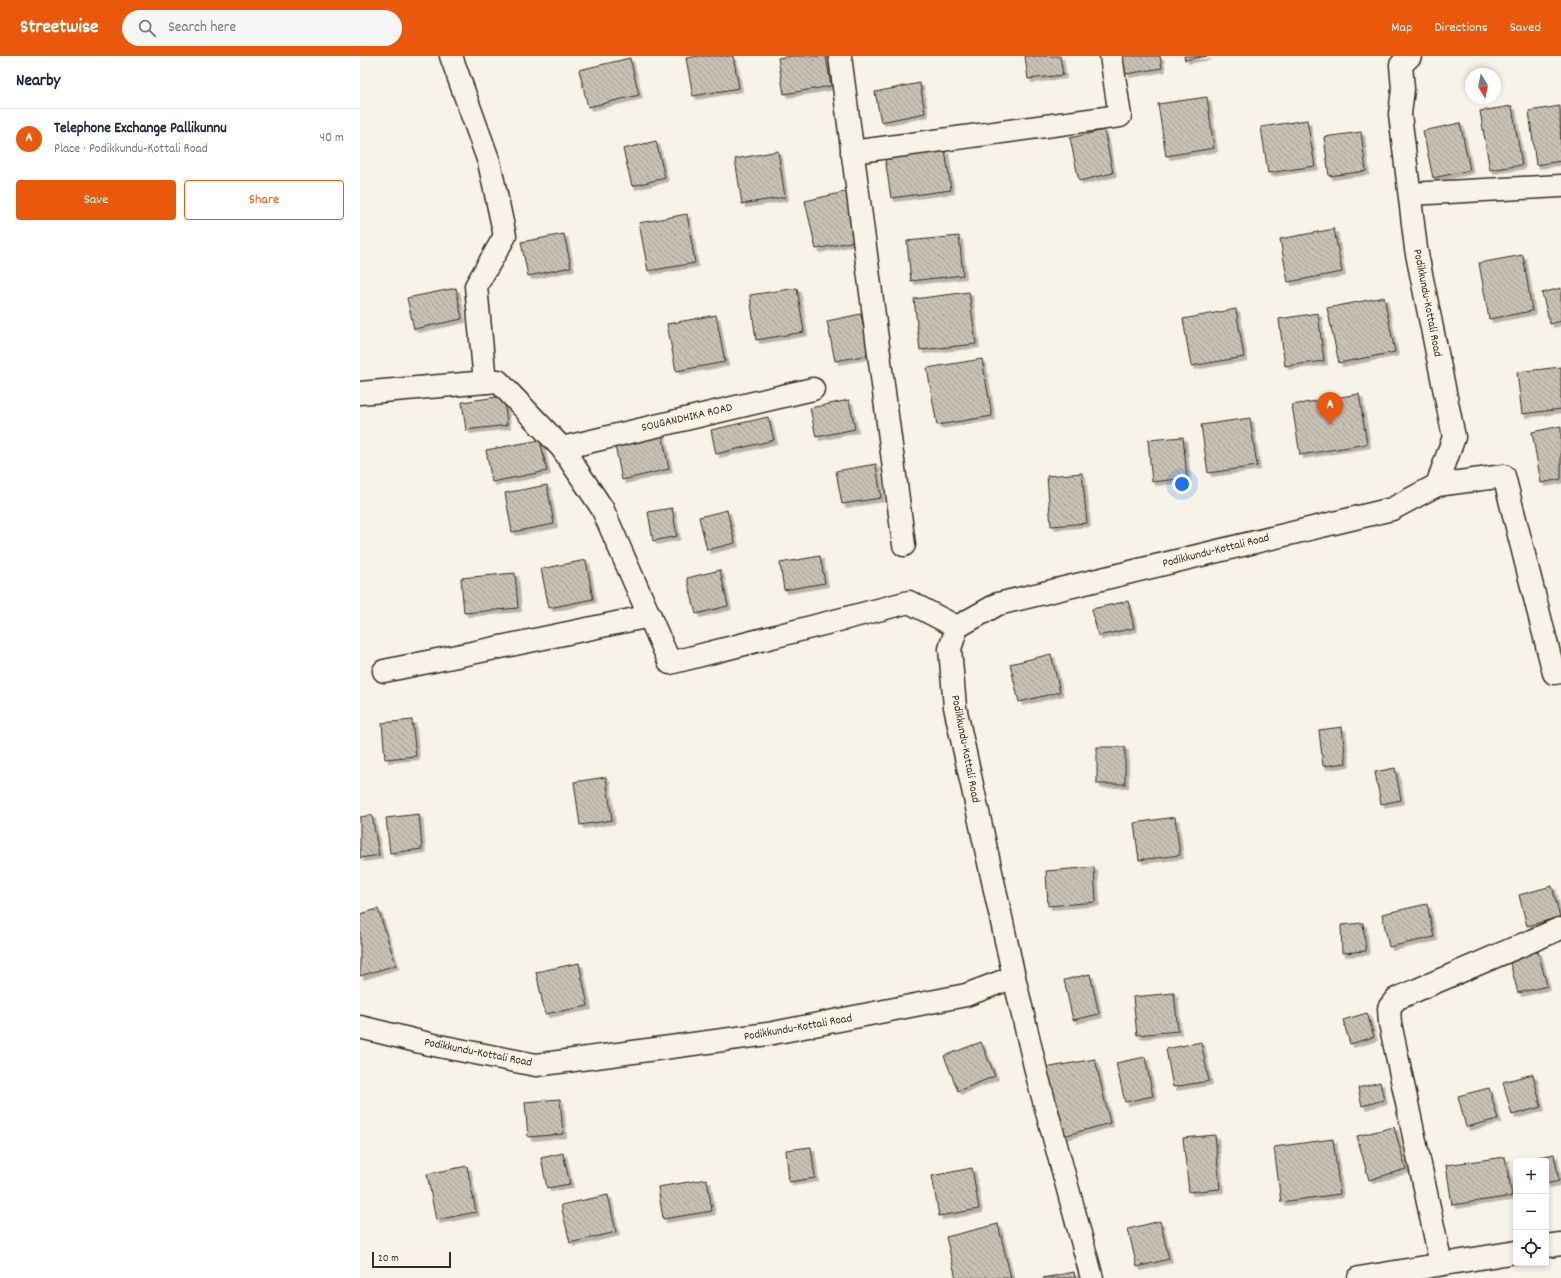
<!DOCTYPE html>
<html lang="en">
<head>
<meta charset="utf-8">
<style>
	:root { --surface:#fff; --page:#f6f6f7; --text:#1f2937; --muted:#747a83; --line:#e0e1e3; --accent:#ea580c }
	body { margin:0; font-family:Dekko,sans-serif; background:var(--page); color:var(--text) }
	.controls { position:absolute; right:12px; bottom:12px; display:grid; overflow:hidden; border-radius:4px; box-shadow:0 2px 6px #0003 }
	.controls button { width:36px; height:36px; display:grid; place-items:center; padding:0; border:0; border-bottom:1px solid var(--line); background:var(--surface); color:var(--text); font:20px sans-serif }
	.compass { position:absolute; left:1105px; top:12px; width:36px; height:36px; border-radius:50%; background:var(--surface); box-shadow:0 2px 6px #0003; rotate:170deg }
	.scale { position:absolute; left:12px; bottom:10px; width:79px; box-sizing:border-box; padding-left:4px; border:2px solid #3b2a1e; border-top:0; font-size:11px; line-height:14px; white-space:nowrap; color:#3b2a1e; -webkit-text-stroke:3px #f7f3e8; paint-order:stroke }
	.you { position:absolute; left:822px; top:428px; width:14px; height:14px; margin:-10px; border:3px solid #fff; border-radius:50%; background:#1a73e8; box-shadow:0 0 0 6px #1a73e833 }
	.badge { display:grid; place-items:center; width:26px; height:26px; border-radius:50%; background:var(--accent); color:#fff; font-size:13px; font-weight:700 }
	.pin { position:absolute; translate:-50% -33px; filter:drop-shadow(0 1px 2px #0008) }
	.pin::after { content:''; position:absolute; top:21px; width:14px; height:12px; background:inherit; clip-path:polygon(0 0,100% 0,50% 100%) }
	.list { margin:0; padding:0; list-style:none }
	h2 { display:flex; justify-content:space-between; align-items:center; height:52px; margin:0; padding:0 16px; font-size:17px }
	h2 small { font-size:13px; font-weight:400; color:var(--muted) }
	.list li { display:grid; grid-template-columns:26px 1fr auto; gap:12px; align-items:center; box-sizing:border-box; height:60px; padding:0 16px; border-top:1px solid var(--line) }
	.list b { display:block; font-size:15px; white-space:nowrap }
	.list p { margin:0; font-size:13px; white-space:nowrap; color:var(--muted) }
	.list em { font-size:13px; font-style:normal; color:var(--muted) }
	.actions { display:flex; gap:8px; padding:12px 16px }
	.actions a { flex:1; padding:9px 0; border:1px solid var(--accent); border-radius:4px; text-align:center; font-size:14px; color:var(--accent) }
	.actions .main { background:var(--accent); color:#fff }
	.icon { flex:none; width:22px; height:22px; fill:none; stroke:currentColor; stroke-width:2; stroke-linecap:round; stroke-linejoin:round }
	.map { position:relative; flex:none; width:1201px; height:1222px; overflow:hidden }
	header { display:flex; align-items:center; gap:24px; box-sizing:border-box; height:56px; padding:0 20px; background:var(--accent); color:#fff }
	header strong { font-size:19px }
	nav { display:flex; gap:22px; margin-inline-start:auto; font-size:14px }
	.search { width:280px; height:36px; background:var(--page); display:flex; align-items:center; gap:10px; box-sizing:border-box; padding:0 14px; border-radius:22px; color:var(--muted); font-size:15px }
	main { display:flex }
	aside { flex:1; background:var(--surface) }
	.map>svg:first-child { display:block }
	.building { fill:url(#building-back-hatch); stroke:#3b2a1e; filter:url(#shadow) }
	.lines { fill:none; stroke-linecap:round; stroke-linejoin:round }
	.minor-casing { stroke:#3b2a1e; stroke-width:25 }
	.major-casing { stroke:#3b2a1e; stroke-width:25 }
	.minor { stroke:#f7f3e8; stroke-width:22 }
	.major { stroke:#f7f3e8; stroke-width:22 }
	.labels { text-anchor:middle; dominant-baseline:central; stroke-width:3; stroke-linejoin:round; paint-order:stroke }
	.street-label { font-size:12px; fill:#3b2a1e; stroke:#f7f3e8 }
</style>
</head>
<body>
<header>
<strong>Streetwise</strong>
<div class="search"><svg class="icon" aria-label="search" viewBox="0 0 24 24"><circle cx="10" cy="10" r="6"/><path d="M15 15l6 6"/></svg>Search here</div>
<nav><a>Map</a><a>Directions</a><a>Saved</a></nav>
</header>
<main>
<aside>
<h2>Nearby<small></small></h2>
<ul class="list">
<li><span class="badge">A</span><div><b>Telephone Exchange Pallikunnu</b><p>Place · Podikkundu-Kottali Road</p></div><em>40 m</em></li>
</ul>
<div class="actions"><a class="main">Save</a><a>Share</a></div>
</aside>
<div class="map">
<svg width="1201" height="1222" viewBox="0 0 1201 1222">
	<defs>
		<pattern id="building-back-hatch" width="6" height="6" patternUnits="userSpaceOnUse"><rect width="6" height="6" fill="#c8c1b6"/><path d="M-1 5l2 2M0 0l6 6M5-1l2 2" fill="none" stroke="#a49d93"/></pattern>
		<filter id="shadow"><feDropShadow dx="3.5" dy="3.5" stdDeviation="0" flood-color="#0004"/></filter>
	</defs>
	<rect width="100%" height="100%" fill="#f7f3e8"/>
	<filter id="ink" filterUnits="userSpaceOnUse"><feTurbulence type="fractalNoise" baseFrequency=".025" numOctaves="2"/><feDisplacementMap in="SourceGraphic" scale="8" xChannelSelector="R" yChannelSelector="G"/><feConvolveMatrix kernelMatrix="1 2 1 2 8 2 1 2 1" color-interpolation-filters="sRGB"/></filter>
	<g filter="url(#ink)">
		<!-- building -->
		<g class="building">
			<path d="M339,0H373L379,32L333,40L326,2Z"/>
			<path d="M433,0H466L471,30L424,38L418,2Z"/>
			<path d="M665,0H700L703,19L668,23Z"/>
			<path d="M762,0H800L802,12L766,18Z"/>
			<path d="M824,0H847L825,4Z"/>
			<path d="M270,2L279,39L228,51L219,14Z"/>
			<path d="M560,27L565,57L521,66L515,36Z"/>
			<path d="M847,41L854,92L806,100L798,48Z"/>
			<path d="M1152,50L1162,109L1130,114L1120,55Z"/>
			<path d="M1200,50L1201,105L1176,109L1169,55Z"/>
			<path d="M947,64L955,110L908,117L901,71Z"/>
			<path d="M1100,67L1110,114L1073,122L1063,75Z"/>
			<path d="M744,74L753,117L719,125L710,82Z"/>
			<path d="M1001,76L1006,115L969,120L964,81Z"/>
			<path d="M296,85L305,122L272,130L263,93Z"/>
			<path d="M585,94L591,134L531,142L525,102Z"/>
			<path d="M418,95L425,141L382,148L375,103Z"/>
			<path d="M489,135L500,184L456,193L445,145Z"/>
			<path d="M327,158L335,207L288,215L279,167Z"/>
			<path d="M974,173L982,216L928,226L920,183Z"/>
			<path d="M204,178L211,211L168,220L161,186Z"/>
			<path d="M599,180L603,219L551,225L547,185Z"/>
			<path d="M1163,199L1172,255L1129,263L1119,207Z"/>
			<path d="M96,232L102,263L54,273L47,242Z"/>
			<path d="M437,232L444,276L396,284L390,239Z"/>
			<path d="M1201,232V265L1190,268L1182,237Z"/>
			<path d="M609,236L616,288L560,294L554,243Z"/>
			<path d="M1024,241L1035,296L979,307L967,252Z"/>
			<path d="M876,253L884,301L831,310L823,263Z"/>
			<path d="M958,257L964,305L925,310L919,263Z"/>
			<path d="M501,258L509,299L475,305L467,265Z"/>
			<path d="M356,259L365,306L316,315L307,268Z"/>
			<path d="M622,303L632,360L577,369L567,312Z"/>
			<path d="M1201,311V353L1162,358L1157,316Z"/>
			<path d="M999,338L1007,388L940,399L932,349Z"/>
			<path d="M144,340L147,369L106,374L102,346Z"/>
			<path d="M489,344L495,373L456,381L450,352Z"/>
			<path d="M408,361L414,384L356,398L351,374Z"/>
			<path d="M890,362L897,410L848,417L841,369Z"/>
			<path d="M1201,370V423L1181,427L1172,376Z"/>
			<path d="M302,378L309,413L262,424L255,389Z"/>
			<path d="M823,381L827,422L792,426L788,384Z"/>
			<path d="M180,384L187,415L132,426L126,394Z"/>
			<path d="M516,408L521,442L482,448L476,415Z"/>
			<path d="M722,417L727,467L691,470L687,420Z"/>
			<path d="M187,429L194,468L152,476L145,437Z"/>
			<path d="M312,452L317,480L293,485L288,456Z"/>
			<path d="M367,454L375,487L347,494L339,461Z"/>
			<path d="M460,500L465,527L424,534L420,507Z"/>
			<path d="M226,504L233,543L189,552L181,513Z"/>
			<path d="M360,514L368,550L336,558L327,522Z"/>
			<path d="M155,517L158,552L104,557L101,522Z"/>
			<path d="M768,545L774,572L738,580L732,553Z"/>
			<path d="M691,598L700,636L659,646L650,608Z"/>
			<path d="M52,664L56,700L25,703L22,667Z"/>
			<path d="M982,671L986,707L963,710L959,674Z"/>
			<rect x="737" y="691" width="28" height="37"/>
			<path d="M1035,712L1041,744L1021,748L1015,716Z"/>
			<path d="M246,721L252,764L220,769L214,726Z"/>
			<path d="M59,758L62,793L30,797L26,762Z"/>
			<path d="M12,759L19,799L0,802V761Z"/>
			<path d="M815,761L820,799L779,804L774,767Z"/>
			<path d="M734,811L736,846L688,850L686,815Z"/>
			<path d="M1192,830L1200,861L1167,870L1159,839Z"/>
			<path d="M1067,848L1074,881L1029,891L1022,858Z"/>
			<path d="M18,853L36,909L0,920V858Z"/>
			<path d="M1003,867L1006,895L982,897L981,869Z"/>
			<path d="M1178,895L1187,930L1158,937L1149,903Z"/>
			<path d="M219,907L228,950L185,958L176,916Z"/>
			<path d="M730,918L739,958L713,964L704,924Z"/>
			<path d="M814,937L818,975L777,979L773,941Z"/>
			<path d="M1007,957L1014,981L990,988L983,964Z"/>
			<path d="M621,986L635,1020L598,1035L584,1000Z"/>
			<path d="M841,986L849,1025L813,1031L806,993Z"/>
			<path d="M785,1001L793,1040L765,1046L756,1007Z"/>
			<path d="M735,1003L750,1067L700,1081L685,1012Z"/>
			<path d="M1173,1018L1181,1051L1152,1059L1143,1026Z"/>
			<path d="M1020,1026L1024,1044L1002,1050L998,1032Z"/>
			<path d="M1129,1032L1138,1063L1106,1071L1098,1040Z"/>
			<path d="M200,1043L203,1078L168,1081L165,1046Z"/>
			<path d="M1034,1071L1046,1113L1009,1124L997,1080Z"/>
			<path d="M855,1079L860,1133L829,1136L823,1082Z"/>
			<path d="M973,1083L980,1138L921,1146L914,1091Z"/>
			<path d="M451,1091L455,1122L429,1126L426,1094Z"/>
			<path d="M203,1097L210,1128L187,1132L181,1102Z"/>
			<path d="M1194,1098L1199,1125L1186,1128V1105L1164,1104Z"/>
			<path d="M1145,1101L1152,1140L1092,1149L1086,1109Z"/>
			<path d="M107,1110L116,1156L76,1164L67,1118Z"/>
			<path d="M612,1112L619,1153L579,1160L572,1120Z"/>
			<path d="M347,1123L352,1155L303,1163L298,1131Z"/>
			<path d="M248,1139L256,1176L210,1187L201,1149Z"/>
			<path d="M800,1165L809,1203L777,1211L768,1173Z"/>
			<path d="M638,1168L651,1222H596L586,1181Z"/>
			<path d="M714,1216L715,1222H683Z"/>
		</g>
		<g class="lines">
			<defs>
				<g id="minor">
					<path d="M91,0L129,106L145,180L116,230L125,326"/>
					<path d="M480,0L544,489"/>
					<path d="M492,96L760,60L751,0"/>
					<path d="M1050,138L1201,130"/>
					<path d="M0,337L138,325L202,392L242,452L310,607L549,546L597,571"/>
					<path d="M202,392L453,333"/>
					<path d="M1077,429L1144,420L1194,617L1201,616"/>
					<path d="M24,615L290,560"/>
					<path d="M654,921L677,1019L732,1222"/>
					<path d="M1186,1190L1201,1188"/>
					<path d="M1081,1208L1030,967L1029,952L1036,943L1199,873"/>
					<path d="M999,1222L1156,1196"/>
				</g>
				<path id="major" d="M0,971L69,988L176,1009L408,978L606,939L654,921L595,651L590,593L597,571L638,548L1032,453L1077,429L1094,381L1056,193L1040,58L1043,33L1041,9L1050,0"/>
			</defs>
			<!-- minor casing -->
			<use href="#minor" class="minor-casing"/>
			<!-- major casing -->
			<use href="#major" class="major-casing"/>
			<!-- minor -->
			<use href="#minor" class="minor"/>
			<!-- major -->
			<use href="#major" class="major"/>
		</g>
	</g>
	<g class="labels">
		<!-- street labels -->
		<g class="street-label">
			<text transform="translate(1067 247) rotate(79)">Podikkundu-Kottali Road</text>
			<text transform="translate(327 362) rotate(-13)">SOUGANDHIKA ROAD</text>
			<text transform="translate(856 495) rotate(-14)">Podikkundu-Kottali Road</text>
			<text transform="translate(605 693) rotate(79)">Podikkundu-Kottali Road</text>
			<text transform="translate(438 972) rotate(-10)">Podikkundu-Kottali Road</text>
			<text transform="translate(118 997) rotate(11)">Podikkundu-Kottali Road</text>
		</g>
	</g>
</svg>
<div class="controls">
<button>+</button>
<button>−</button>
<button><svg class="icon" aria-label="locate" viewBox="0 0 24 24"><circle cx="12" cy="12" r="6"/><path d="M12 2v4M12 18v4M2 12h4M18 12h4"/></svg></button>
</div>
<svg class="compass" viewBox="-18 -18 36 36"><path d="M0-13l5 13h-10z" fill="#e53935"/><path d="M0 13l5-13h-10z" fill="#747a83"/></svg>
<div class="scale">20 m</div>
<div class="you"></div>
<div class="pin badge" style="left:970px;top:369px">A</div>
</div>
</main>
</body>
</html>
